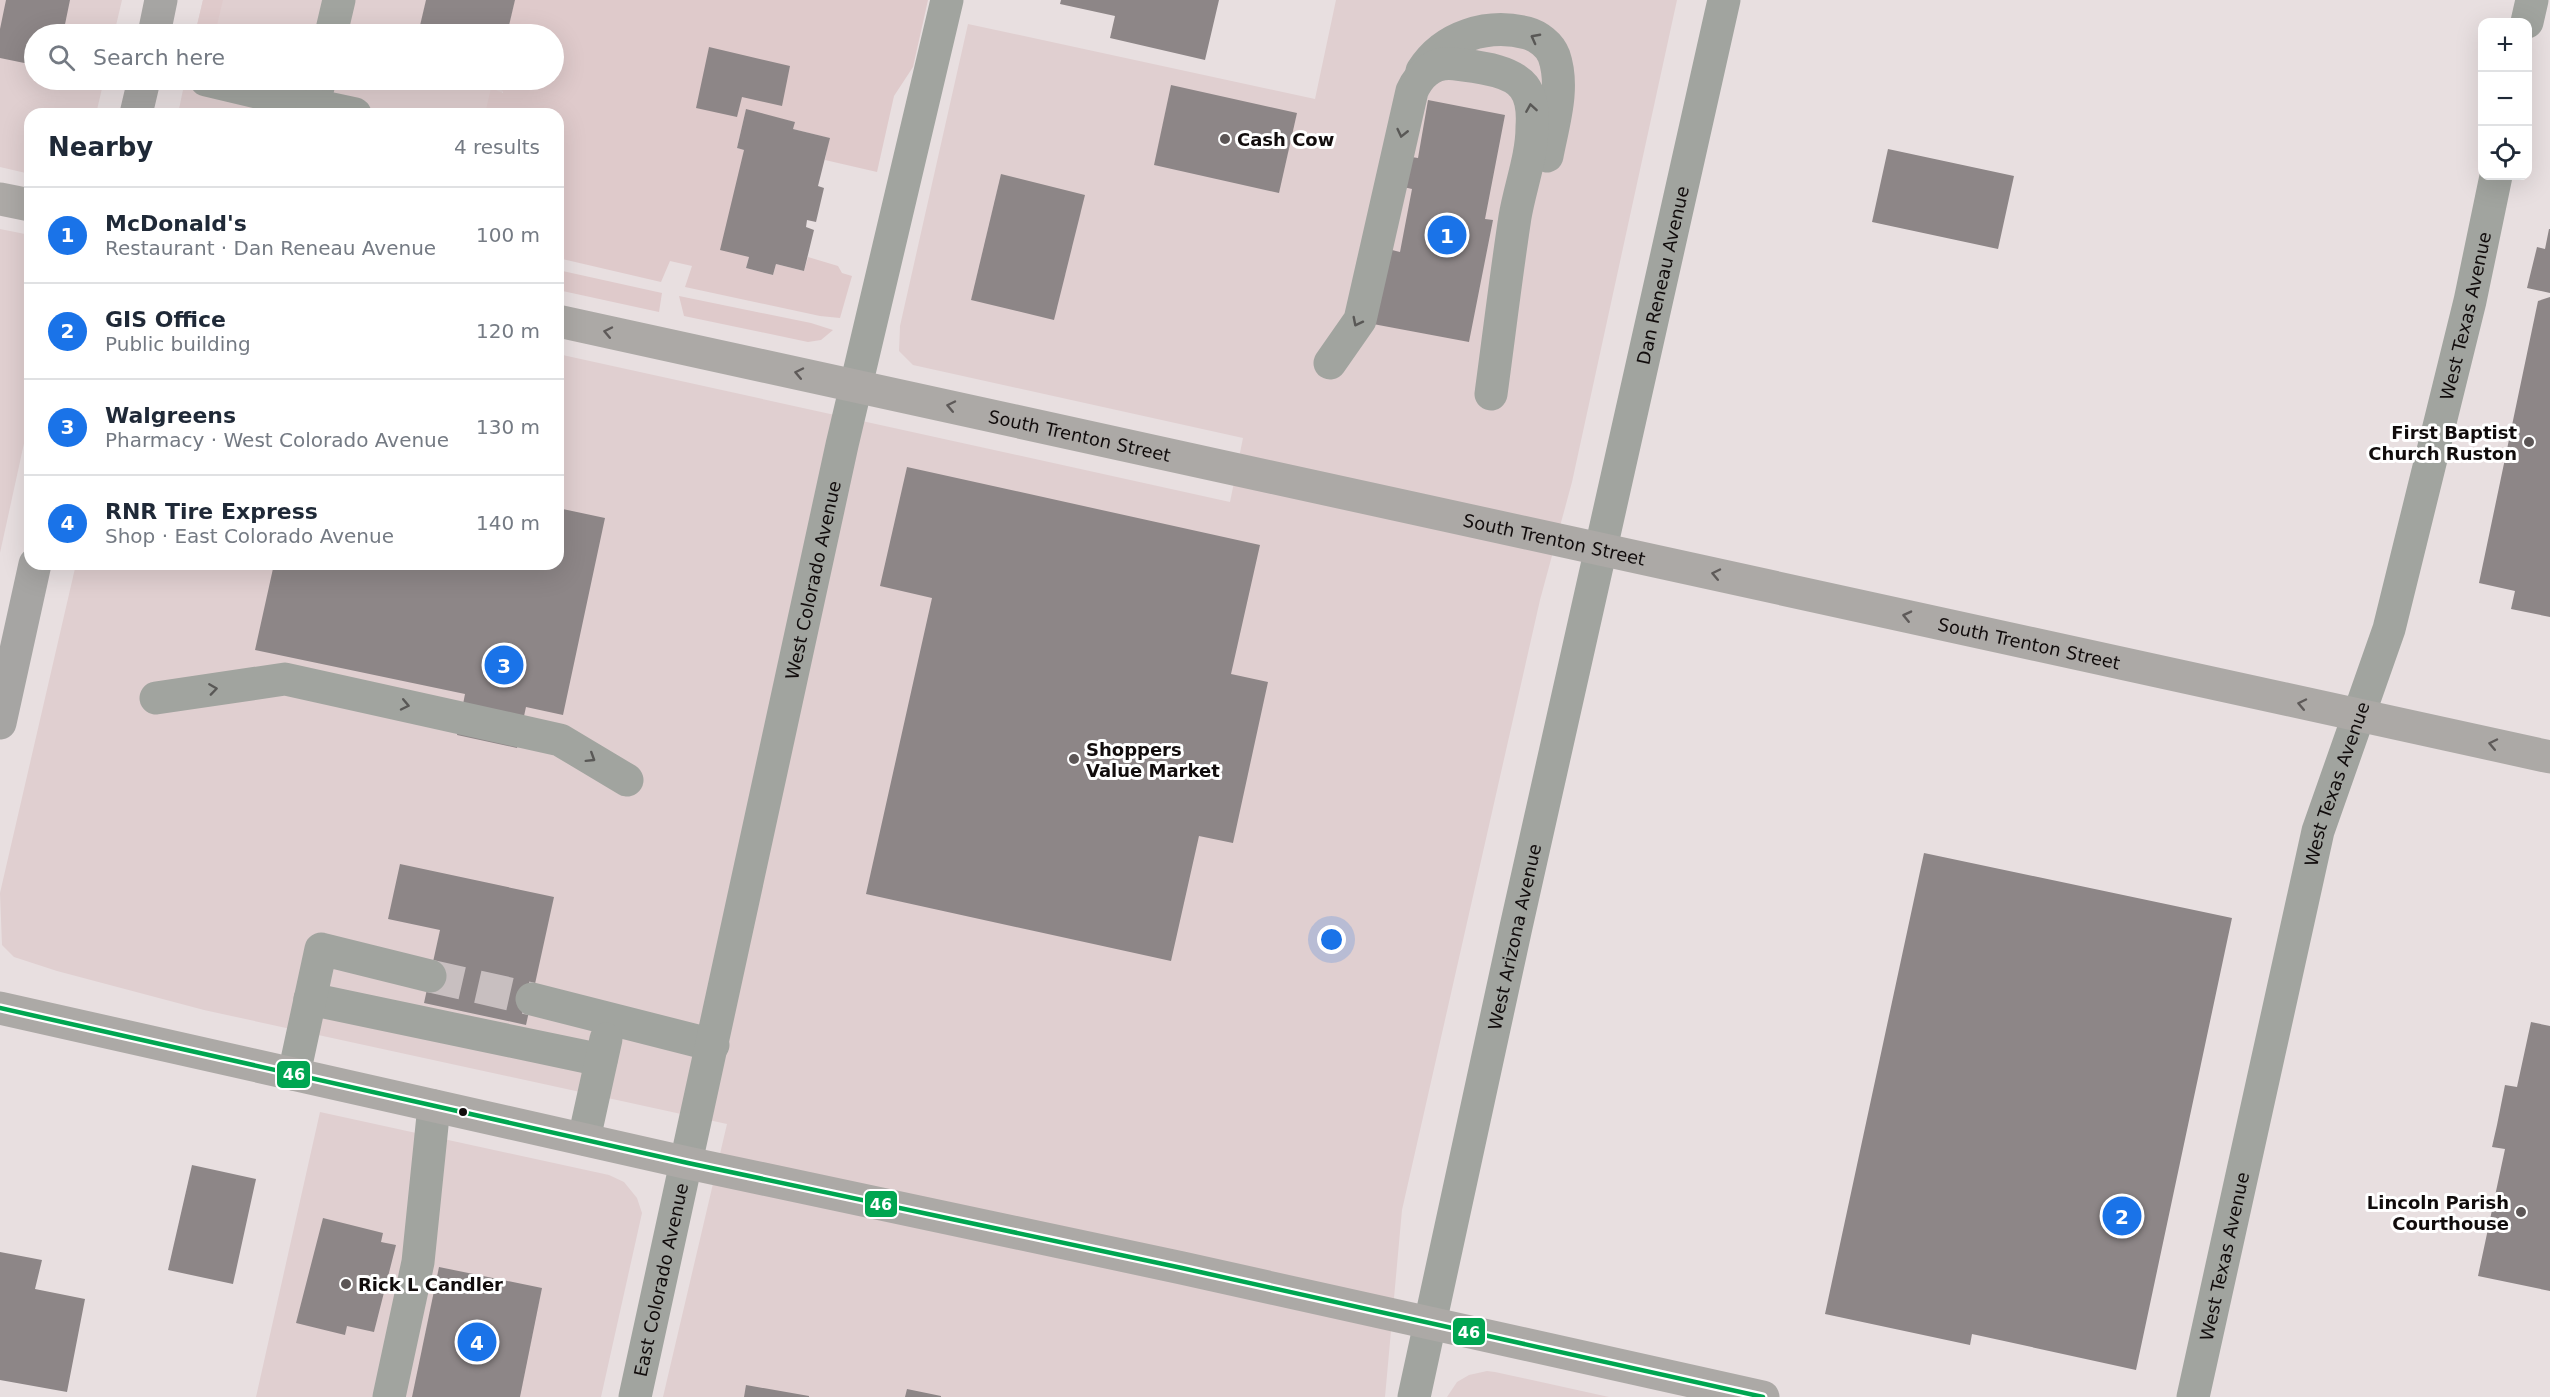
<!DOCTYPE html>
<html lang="en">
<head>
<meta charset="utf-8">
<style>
	:root { --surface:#fff; --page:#f2f2f3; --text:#1f2937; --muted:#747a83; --line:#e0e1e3; --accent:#1a73e8 }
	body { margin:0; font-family:"DejaVu Sans",sans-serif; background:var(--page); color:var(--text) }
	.controls { position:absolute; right:18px; top:18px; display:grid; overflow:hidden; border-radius:12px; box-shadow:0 6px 24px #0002 }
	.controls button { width:54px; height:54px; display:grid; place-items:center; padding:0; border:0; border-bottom:2px solid var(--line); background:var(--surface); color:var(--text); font:30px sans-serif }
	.you { position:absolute; left:1332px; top:940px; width:21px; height:21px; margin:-15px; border:4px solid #fff; border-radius:50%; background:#1a73e8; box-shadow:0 0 0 9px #1a73e833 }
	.badge { display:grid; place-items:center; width:39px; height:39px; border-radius:50%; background:var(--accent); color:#fff; font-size:20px; font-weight:700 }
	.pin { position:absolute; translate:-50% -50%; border:3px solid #fff; box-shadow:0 2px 6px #0006 }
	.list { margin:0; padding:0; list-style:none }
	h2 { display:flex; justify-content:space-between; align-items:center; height:78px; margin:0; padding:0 24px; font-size:26px }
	h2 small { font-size:20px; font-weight:400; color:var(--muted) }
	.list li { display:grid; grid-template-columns:39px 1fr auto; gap:18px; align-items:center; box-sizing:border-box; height:96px; padding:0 24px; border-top:2px solid var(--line) }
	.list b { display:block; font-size:22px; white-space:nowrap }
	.list p { margin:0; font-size:20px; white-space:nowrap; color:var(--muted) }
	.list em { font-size:20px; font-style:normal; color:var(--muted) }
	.icon { flex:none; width:33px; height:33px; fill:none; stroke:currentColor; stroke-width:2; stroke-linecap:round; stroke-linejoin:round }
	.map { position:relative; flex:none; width:2550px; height:1397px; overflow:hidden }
	.search { position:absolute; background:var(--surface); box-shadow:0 6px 24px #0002; left:24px; top:24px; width:540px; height:66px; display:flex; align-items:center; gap:15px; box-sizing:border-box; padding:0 21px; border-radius:33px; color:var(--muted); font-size:22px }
	.panel { position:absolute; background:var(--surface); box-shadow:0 6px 24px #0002; left:24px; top:108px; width:540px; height:462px; border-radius:18px }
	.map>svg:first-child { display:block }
	.built { fill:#e0cfd0 }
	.green { fill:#dfcacb }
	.building { fill:#8d8687 }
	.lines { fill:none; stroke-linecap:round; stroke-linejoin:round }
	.minor-tunnel { stroke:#c8bfc0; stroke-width:33; stroke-dasharray:33 16; stroke-linecap:butt }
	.minor { stroke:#a1a49f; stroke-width:33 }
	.major { stroke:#a6a5a3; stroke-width:33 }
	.highway { stroke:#aca9a6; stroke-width:33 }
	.bus-1-casing { stroke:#fff; stroke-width:9 }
	.bus-1 { stroke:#00a651; stroke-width:4.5 }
	.oneway { stroke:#595856 }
	.oneway2 { stroke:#5e5a59 }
	.poi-dot { fill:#5c5656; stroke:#fff; stroke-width:2 }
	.bus-dot { fill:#110c0c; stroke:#fff; stroke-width:2 }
	.labels { text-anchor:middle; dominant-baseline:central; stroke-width:6; stroke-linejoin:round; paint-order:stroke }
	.poi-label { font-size:18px; font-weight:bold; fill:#110c0c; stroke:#fff; text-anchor:start }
	.street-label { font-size:18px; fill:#110c0c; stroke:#fff }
	.line-badge { stroke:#fff; stroke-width:2 }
	.badge-label { font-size:16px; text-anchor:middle; font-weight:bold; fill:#fff }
</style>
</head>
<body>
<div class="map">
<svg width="2550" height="1397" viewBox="0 0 2550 1397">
	<rect width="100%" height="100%" fill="#e8dfe0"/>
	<!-- built -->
	<g class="built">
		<path d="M0,0H122L114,34H34V80H104L96,114H30V174L0,167Z"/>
		<path d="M203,0H524L516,34H195Z"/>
		<path d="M1336,0H1677L1572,482L1540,600L1402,1210L1385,1397H663L727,1124L204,1010L57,971L14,957L2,945L0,893L76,564H558V354L1230,502L1243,438L913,365L899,351L900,326L968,24L1315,99Z"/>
		<path d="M185,80H505L497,114H178Z"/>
		<path d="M0,229L30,235V416L0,553Z"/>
		<path d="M320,1112L609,1175L624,1182L637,1198L642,1213L601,1397H256Z"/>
		<path d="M1487,1371L1495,1372L1609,1397H1447L1457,1382L1469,1375Z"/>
	</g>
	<!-- green -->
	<g class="green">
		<path d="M203,0H223L215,34H195Z"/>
		<path d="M515,0H928L913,67L894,96L877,172L825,160L829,138L793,129L794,122L746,110L737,148L744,150L749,257L746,268L773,275L776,264L804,271L808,257L838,266L842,273L852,276L840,318L820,316L685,287L692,266L670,261L661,282L558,258V114H485L491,88L503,93L498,80H554V34H507Z"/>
		<path d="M558,270L662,293L659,312L558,290Z"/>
		<path d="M679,296L811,323L833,330L821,340L808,342L684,316Z"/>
	</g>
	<!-- building -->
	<g class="building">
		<path d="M6,0H70L63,34H34V65L0,58V29Z"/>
		<path d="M426,0H515L507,34H418Z"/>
		<path d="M1061,0H1219L1205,60L1110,38L1115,16L1060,4Z"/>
		<path d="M709,47L790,66L782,106L742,97L737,117L696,108Z"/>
		<path d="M1171,85L1297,113L1279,193L1154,165Z"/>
		<path d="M1428,100L1505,115L1485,219L1493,220L1469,342L1373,324L1388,249L1400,252L1412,189L1399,186L1405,156L1418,158Z"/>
		<path d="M746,109L795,122L793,129L830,138L818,186L824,188L816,222L807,220L806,227L814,230L804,271L776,264L773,275L746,268L749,257L720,250L744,150L737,148Z"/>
		<path d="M1888,149L2014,176L1998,249L1872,222Z"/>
		<path d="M1001,174L1085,195L1054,320L971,300Z"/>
		<path d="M2549,229H2550V293L2527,288L2537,247L2545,249Z"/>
		<path d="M2550,297V617L2511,609L2515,591L2479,583L2538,301Z"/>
		<path d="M907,467L1260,545L1231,674L1268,682L1233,843L1199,836L1171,961L866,894L932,598L880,586Z"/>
		<path d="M558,508L605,518L563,715L526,707L517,748L457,735L465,694L255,650L274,564H558Z"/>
		<path d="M1924,853L2232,918L2136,1370L1972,1334L1970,1345L1825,1314Z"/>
		<path d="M400,864L554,897L526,1025L424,1003L440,930L388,919Z"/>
		<path d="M2531,1022L2550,1026V1291L2478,1276L2505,1149L2492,1147L2497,1125L2505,1085L2517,1087Z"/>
		<path d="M192,1165L256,1179L233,1284L168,1270Z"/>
		<path d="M323,1218L383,1233L381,1242L396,1245L374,1332L347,1326L345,1335L296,1323Z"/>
		<path d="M0,1252L42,1260L35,1289L85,1299L67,1392L0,1380Z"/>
		<path d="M439,1267L542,1288L520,1397H412Z"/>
		<path d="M746,1385L809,1396V1397H744Z"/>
		<path d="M907,1389L941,1396V1397H905Z"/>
	</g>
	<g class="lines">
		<!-- minor-tunnel -->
		<path class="minor-tunnel" d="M430,976L532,999"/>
		<!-- minor -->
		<g class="minor">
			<path d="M2527,22L2532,0"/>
			<path d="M331,34L339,0"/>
			<path d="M1422,71C1444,36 1488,23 1527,33C1538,36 1550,45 1554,56C1565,88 1553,124 1547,156"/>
			<path d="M206,80L313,105L320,80"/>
			<path d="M311,114L313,105L355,114"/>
			<path d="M1330,363L1360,320L1412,91C1420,73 1435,61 1455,64C1475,67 1510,69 1524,87C1532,98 1533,113 1532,127C1532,157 1520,187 1515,217C1506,276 1499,335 1491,394"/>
			<path d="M156,698L285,679L560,740L627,780"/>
			<path d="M310,999L601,1060"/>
			<path d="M532,999L713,1045"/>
			<path d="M294,1074L321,949L430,976"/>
			<path d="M584,1139L606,1039"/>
			<path d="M389,1397L418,1262L434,1106"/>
			<path id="s1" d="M635,1397L842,445L947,0"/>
			<path id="s2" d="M1414,1397L1516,927L1724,0"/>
			<path id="s3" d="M2193,1397L2318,831L2389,629L2470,301L2496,176"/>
		</g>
		<!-- major -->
		<g class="major">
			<path d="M154,34L161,0"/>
			<path d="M136,114L144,80"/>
			<path d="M0,723L35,564"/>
		</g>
		<!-- highway -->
		<g class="highway">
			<path d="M0,199L30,205"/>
			<path id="s4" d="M558,321L2550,757"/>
			<path d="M0,1008L688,1163L1182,1268L1763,1397"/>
		</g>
		<defs>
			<path id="bus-1" d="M0,1008L688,1163L1182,1268L1763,1397"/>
		</defs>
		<!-- bus-1 casing -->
		<use href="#bus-1" class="bus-1-casing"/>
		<!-- bus-1 -->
		<use href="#bus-1" class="bus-1"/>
	</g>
	<!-- one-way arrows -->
	<defs><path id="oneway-chevron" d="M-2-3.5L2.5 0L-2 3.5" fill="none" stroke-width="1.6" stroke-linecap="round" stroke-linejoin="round" transform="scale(1.5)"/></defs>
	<g class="oneway">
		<use href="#oneway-chevron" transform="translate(1535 38) rotate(-152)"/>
		<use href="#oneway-chevron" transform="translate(1531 108) rotate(-99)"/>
		<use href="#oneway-chevron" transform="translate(1402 133) rotate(103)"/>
		<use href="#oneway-chevron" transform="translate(1357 322) rotate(117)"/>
		<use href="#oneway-chevron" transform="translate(213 689) rotate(-8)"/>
		<use href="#oneway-chevron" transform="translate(405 705) rotate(12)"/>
		<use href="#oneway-chevron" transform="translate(591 758) rotate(32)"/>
	</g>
	<g class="oneway2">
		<use href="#oneway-chevron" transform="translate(608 332) rotate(-168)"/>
		<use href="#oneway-chevron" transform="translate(799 373) rotate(-168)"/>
		<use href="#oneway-chevron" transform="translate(951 406) rotate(-168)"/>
		<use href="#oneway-chevron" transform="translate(1716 574) rotate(-168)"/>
		<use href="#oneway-chevron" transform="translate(1907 616) rotate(-167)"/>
		<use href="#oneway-chevron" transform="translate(2302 704) rotate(-168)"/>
		<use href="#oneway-chevron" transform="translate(2493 744) rotate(-168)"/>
	</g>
	<!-- markers -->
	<g class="poi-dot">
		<circle cx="1225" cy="139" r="6"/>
		<circle cx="2529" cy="442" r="6"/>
		<circle cx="1074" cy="759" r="6"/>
		<circle cx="2521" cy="1212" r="6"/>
		<circle cx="346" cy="1284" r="6"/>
	</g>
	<circle class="bus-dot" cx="463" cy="1112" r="5"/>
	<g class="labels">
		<!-- poi labels -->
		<g class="poi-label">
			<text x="1237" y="139">Cash Cow</text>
			<text x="2517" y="432" text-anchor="end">First Baptist<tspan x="2517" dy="21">Church Ruston</tspan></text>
			<text x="1086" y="749">Shoppers<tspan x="1086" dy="21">Value Market</tspan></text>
			<text x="2509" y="1202" text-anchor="end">Lincoln Parish<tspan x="2509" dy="21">Courthouse</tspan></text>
			<text x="358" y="1284">Rick L Candler</text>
		</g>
		<!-- street labels -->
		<g class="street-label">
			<text stroke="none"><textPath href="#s2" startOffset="1149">Dan Reneau Avenue</textPath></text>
			<text stroke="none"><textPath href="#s3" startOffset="1116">West Texas Avenue</textPath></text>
			<text stroke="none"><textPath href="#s4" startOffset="534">South Trenton Street</textPath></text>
			<text stroke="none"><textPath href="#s4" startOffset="1020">South Trenton Street</textPath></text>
			<text stroke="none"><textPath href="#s1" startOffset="836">West Colorado Avenue</textPath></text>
			<text stroke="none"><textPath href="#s4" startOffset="1506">South Trenton Street</textPath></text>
			<text stroke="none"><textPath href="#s3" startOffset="630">West Texas Avenue</textPath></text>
			<text stroke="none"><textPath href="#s2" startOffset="471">West Arizona Avenue</textPath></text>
			<text stroke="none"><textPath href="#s3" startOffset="144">West Texas Avenue</textPath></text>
			<text stroke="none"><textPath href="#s1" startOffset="120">East Colorado Avenue</textPath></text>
		</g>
	</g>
	<g class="line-badge">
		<rect x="276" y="1060" width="35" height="29" rx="6" fill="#00a651"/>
		<rect x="864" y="1190" width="34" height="28" rx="6" fill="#00a651"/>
		<rect x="1452" y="1317" width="34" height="29" rx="6" fill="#00a651"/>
	</g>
	<g class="badge-label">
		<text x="294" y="1080">46</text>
		<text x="881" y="1210">46</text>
		<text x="1469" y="1338">46</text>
	</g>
</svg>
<div class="controls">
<button>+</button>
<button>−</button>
<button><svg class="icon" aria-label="locate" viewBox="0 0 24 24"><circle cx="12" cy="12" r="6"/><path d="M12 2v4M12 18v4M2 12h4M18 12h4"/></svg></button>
</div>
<div class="you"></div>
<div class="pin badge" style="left:1447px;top:235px">1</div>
<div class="pin badge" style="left:2122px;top:1216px">2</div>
<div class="pin badge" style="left:504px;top:665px">3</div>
<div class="pin badge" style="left:477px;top:1342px">4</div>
<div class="search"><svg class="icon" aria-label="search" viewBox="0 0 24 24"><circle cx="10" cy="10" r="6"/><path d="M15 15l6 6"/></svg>Search here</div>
<section class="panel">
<h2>Nearby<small>4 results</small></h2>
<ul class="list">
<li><span class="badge">1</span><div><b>McDonald's</b><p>Restaurant · Dan Reneau Avenue</p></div><em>100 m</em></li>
<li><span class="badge">2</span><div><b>GIS Office</b><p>Public building</p></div><em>120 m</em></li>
<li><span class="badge">3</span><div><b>Walgreens</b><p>Pharmacy · West Colorado Avenue</p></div><em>130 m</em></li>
<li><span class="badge">4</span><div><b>RNR Tire Express</b><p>Shop · East Colorado Avenue</p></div><em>140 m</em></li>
</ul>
</section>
</div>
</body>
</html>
